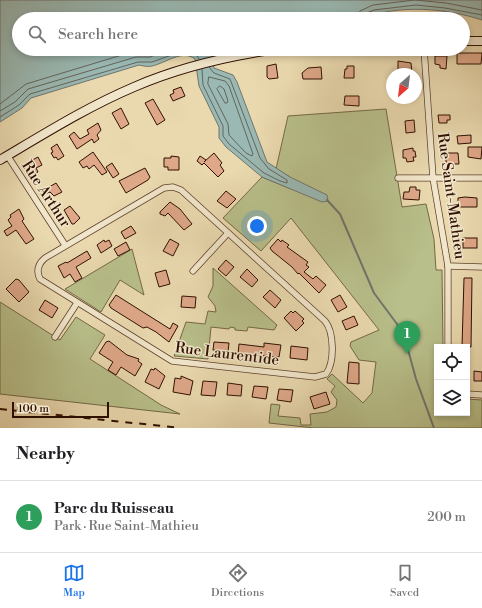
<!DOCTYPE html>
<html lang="en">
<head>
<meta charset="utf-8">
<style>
	:root { --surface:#fff; --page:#f2f2f2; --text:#202124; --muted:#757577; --line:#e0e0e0; --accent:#1a73e8 }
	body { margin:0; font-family:"Libre Bodoni",serif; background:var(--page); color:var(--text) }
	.controls { position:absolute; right:12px; bottom:12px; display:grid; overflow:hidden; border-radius:0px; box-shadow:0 2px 6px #0003 }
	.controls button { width:36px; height:36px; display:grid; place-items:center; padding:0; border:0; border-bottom:1px solid var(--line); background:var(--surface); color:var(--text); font:20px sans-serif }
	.compass { position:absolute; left:386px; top:68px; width:36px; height:36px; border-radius:50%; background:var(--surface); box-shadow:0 2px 6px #0003; rotate:208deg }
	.scale { position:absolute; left:12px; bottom:10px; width:97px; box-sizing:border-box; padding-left:4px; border:2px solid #301001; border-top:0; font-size:11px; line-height:14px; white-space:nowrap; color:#301001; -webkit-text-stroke:3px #f1e6cb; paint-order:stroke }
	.you { position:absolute; left:257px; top:226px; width:14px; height:14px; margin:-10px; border:3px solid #fff; border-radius:50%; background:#1a73e8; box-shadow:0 0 0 6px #1a73e833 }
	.badge { display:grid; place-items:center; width:26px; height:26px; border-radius:50%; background:var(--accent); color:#fff; font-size:13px; font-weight:700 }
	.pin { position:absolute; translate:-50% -33px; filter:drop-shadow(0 1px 2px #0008) }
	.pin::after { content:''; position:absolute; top:21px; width:14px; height:12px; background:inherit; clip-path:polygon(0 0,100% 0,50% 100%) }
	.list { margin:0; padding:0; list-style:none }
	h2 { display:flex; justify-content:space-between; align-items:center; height:52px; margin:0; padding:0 16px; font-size:17px }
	h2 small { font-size:13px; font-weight:400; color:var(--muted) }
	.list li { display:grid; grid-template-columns:26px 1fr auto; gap:12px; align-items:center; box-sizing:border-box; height:72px; padding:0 16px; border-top:1px solid var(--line) }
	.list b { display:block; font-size:15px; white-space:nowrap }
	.list p { margin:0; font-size:13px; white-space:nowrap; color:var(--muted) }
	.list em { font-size:13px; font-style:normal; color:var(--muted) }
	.icon { flex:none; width:22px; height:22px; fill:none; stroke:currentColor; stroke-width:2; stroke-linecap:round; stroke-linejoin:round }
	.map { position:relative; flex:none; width:482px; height:428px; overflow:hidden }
	.search { position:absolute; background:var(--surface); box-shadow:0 2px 6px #0003; left:12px; right:12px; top:12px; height:44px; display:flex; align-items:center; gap:10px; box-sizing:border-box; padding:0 14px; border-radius:22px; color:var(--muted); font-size:15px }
	.sheet { height:124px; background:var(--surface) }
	nav { display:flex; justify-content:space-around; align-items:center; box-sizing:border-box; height:56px; border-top:1px solid var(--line); background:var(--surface); font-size:11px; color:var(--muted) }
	nav a { display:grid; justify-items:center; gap:2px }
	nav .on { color:var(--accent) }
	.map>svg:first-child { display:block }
	.green { fill:#b8bf8a; stroke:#746846 }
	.water { fill:#9ab9b4; stroke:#70756c }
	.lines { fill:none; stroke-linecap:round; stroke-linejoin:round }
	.shore { stroke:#65645a; stroke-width:1 }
	.stream { stroke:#70756c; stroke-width:2 }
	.building { fill:#dea889; stroke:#301001 }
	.street-casing { stroke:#5e422c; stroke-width:7 }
	.secondary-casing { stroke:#301001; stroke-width:10 }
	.street { stroke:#f1e6cb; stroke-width:5.5 }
	.secondary { stroke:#f1e6cb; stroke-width:8 }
	.rail { stroke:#301001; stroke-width:2; stroke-dasharray:7 7; stroke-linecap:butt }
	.labels { text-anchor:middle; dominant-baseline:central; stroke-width:3; stroke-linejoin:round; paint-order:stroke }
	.street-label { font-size:15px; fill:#301001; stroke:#f1e6cb }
</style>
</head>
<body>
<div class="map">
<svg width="482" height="428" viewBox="0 0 482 428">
	<rect width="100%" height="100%" fill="#ead9af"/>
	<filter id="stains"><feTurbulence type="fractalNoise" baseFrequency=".005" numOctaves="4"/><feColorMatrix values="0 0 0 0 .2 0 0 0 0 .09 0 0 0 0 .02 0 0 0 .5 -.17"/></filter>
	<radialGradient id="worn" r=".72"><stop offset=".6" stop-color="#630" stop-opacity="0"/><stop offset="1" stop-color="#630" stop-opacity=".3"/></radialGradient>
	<!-- green -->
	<g class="green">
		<path d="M386,109L402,207L426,204L434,239L436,270H442L443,347H437V413H467V399L482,400V428H314L269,423L271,404L280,405L278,416L300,418L301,425H311L310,414L327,412L336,407L337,400L331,392L335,386L327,379L332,374L363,403L372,393L376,362L359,360L350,346L351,342L379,330L291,218L261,251L223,218L262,177L291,189L290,177L276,169L288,116Z"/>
		<path d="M132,249L144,295L120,280L101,312L65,289Z"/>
		<path d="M213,268L277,325L274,330L248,327L247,331L235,330V328L230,327L229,329L211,327L208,359L174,356L186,322L205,324L208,311L216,312L215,306L208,297L213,286Z"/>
		<path d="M0,302L60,340L76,317L105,335L90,359L161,405L180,414L0,394Z"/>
	</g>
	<!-- water -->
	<path class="water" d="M0,0H482V20C445,8 398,4 362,19H19V49H230L211,54L214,68L233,75L237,82L267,162L290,177L327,195L328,201L322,202L262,177L226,147L219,138V127L199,86L195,59C182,49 166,63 152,66C148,67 143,66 139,65L31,98L22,108L0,122Z"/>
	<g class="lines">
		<!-- shore -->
		<g class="shore">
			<path d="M357,19L360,11L373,5L415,0L446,3L482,10"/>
			<path d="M362,19L364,14L374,10L416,5L445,8L482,15"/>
			<path d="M202,69L203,85L223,126V136L229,144L264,173L280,181L287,183V180L269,169L260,158L230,79L214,73L209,67"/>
			<path d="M209,77L225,81L229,86L253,154L252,156L246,153L229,135L228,124L208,84Z"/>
			<path d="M220,86L224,89L228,101L227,103H225L217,89Z"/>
			<path d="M0,104L26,84L135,51H148L152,49"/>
			<path d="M0,111L15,102L28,89L136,57H150L171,49"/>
			<path d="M0,117L19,105L30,94L138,62H152L183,51L196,54L199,59"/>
		</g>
		<!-- stream -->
		<path class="stream" d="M327,200L340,214L374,293L397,324L407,346L416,379L434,428"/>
	</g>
	<!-- building -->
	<g class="building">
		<path d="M457,53H482L481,64H457Z"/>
		<path d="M435,56H447L446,69L440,68V65L435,64Z"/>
		<path d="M398,61L411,63L412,73L398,74Z"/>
		<path d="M276,64L278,78L269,79L267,77V66Z"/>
		<path d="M347,66H354V78H344L345,69H347Z"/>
		<path d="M321,67L322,79H303L302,73L308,68Z"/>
		<path d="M181,87L185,96L173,101L170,95L174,93L173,90Z"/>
		<path d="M345,96H359V106L344,105Z"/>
		<path d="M153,99L165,120L157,125L145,103Z"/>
		<path d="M121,108L129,124L121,129L112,113Z"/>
		<path d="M438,115H450V120H447V123H439Z"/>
		<path d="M414,120L415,132L406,133L405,121Z"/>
		<path d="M98,123L101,130L97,135L99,139L94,143L92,139L77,149L69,136L74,132L80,139L89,134L87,130Z"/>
		<path d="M471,135V143L458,144L457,136Z"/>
		<path d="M57,144L64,156L58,160L56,157L54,158L51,153L53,152L51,148Z"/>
		<path d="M468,147H482L481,159L468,157Z"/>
		<path d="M413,148V151H415L416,157H413L414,161L407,162L406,158H403V150Z"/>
		<path d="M93,152L107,172L102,175L94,165L89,169L87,166L83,168L79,162Z"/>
		<path d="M214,153L222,163L220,165L224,171L218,177L204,163L202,165L197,161L200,156L206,160L204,162Z"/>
		<path d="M446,153H458L459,164H446Z"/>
		<path d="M171,156L179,157V170H168V167H164V158H171Z"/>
		<path d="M38,157L42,165L36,168L38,172L32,175L25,164Z"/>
		<path d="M112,163L119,174L113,178L106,167Z"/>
		<path d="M145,168L150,177L148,180L126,193L119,181Z"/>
		<path d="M56,183L62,192L54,196L50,192L41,196L39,193Z"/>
		<path d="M410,187H416V190H420L419,200L403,199L404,192H409Z"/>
		<path d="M226,191L236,199L227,208L217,201Z"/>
		<path d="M465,197L477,198V207H458V198Z"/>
		<path d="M170,202L180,209L192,224L184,230L168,213L165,216L160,214V212Z"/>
		<path d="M70,206L80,218L74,224H72L64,210Z"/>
		<path d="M19,209L24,219L22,221L34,239L26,244L16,230L7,236L4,231L12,226L8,220L11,217L10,215Z"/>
		<path d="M131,226L136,233L125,239L121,232Z"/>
		<rect x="463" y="238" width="14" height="10"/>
		<path d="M170,239L179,244L173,256L163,251Z"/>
		<path d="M278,239L281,242L282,240L289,245L287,247L308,262L306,265L309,267L304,272L313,279L316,276L326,285L319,293L299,273L298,274L292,267L272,251L270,248Z"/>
		<path d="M104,240L105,242L109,240L112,246L101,253L97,245Z"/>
		<path d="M126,242L130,250L118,256L114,249Z"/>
		<path d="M87,251L91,258L76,267L82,278L75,282L70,274L64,278L58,266L66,262L67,263Z"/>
		<path d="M226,260L234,267L226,276L218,269Z"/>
		<path d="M247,269L258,280L252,287L240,277Z"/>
		<path d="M166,270L170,284L159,287L155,273Z"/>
		<path d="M464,278H472L471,347H462Z"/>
		<path d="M16,279L19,280L29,292L19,302L6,289Z"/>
		<path d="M270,290L281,300L275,308L263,297Z"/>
		<path d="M116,295L170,329L173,323L178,326L169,342L156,332L147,327L143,328L111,308L109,305Z"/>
		<path d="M340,295L347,307L338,312L331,300Z"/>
		<path d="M182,296L196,297L195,308L181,307Z"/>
		<path d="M45,300L58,308L52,318L39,310Z"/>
		<path d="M291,311L293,313L295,311L304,319L302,321L304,323L296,331L284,318Z"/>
		<path d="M354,316L358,325L346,330L342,321Z"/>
		<path d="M109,341L127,355L139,359L138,361L142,364L135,376L121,367L116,375L108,370L113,362L99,353L106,342Z"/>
		<path d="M214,342L229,343L228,352L213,350Z"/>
		<path d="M264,343L281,345L279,357L238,354L239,344L264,347Z"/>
		<path d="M291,346L308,348L307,360L290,358Z"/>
		<path d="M349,362L359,363V384L347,383Z"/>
		<path d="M155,368L165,376L159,389L145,382L151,369L154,370Z"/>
		<path d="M474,371L482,372V381H474Z"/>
		<path d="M181,376L193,381L190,395L173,392L175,378L181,379Z"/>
		<path d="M203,381L217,382L215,396L201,395Z"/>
		<path d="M228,383L242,385L241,396L227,395Z"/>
		<path d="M254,386L268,387L266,399L252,397Z"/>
		<path d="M279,389L293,390L291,402L277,400Z"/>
		<path d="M326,392L330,404L314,409L310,397Z"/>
	</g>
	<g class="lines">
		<defs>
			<g id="street">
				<path d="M424,49L433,178L448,266V347"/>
				<path d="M7,155L65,245"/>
				<path d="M398,178H482"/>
				<path d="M173,187L181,190L325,321C334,332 335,362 326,374L315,377L172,361L40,279C36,271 38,264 45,258L164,188Z"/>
				<path d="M448,266L482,267"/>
				<path d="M193,271L228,233"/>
				<path d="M55,337L77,303"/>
				<path d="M467,394L482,395"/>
			</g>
			<g id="secondary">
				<path d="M463,41H482"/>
				<path d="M0,160C44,134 87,107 134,87C180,67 228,56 278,49"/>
			</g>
		</defs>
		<!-- street casing -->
		<use href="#street" class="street-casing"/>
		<!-- secondary casing -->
		<use href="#secondary" class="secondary-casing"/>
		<!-- street -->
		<use href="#street" class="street"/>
		<!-- secondary -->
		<use href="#secondary" class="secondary"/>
		<!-- rail -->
		<path class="rail" d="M0,409L181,428"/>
	</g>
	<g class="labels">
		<!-- street labels -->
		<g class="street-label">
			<text transform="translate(46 194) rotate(57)">Rue Arthur</text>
			<text transform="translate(451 196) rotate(82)">Rue Saint-Mathieu</text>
			<text transform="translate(227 354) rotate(7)">Rue Laurentide</text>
		</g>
	</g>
	<rect width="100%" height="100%" filter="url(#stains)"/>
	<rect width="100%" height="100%" fill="url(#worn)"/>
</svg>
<div class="controls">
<button><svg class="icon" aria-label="locate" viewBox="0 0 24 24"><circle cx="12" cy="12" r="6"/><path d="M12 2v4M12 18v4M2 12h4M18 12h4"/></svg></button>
<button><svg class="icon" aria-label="layers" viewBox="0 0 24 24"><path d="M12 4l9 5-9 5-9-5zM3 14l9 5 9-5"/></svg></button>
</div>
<svg class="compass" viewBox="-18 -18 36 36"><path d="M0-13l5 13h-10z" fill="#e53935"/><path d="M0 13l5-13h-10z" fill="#757577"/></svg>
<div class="scale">100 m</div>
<div class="you"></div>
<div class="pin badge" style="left:407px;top:354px;background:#2e9e5b">1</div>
<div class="search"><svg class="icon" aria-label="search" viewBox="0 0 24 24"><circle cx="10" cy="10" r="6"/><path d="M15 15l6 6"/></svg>Search here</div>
</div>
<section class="sheet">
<h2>Nearby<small></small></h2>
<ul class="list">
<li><span class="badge" style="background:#2e9e5b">1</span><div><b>Parc du Ruisseau</b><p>Park · Rue Saint-Mathieu</p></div><em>200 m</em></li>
</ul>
</section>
<nav>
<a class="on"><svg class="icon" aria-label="map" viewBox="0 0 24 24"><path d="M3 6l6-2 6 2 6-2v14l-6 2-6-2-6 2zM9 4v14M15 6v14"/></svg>Map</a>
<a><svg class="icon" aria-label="directions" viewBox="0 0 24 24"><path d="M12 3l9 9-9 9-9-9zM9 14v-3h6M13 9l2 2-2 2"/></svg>Directions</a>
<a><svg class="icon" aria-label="saved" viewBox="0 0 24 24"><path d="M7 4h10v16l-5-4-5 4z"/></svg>Saved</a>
</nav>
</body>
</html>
